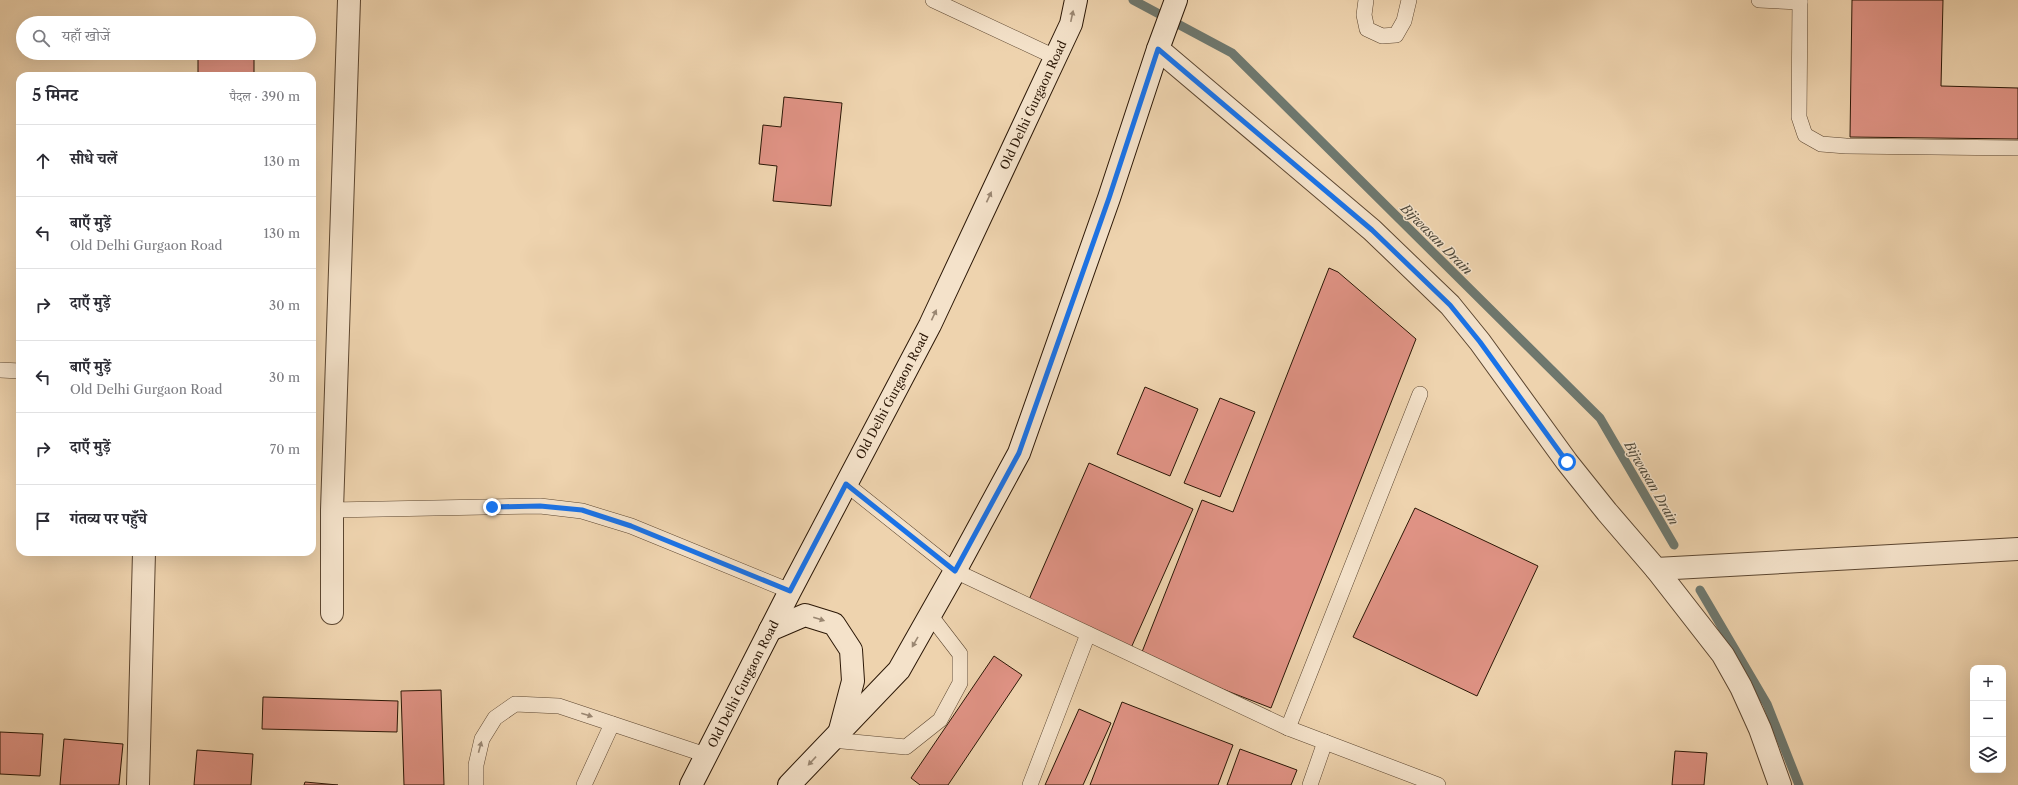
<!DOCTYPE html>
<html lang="hi">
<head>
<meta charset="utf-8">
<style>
	:root { --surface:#fff; --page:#f2f2f3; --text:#2b2b33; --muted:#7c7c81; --line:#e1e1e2 }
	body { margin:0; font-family:"Libre Caslon Text","Noto Serif Devanagari",serif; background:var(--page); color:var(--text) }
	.controls { position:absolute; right:12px; bottom:12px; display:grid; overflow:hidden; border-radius:8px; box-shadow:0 4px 16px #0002 }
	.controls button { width:36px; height:36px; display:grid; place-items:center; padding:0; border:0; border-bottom:1px solid var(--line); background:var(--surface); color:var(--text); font:20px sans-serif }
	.stop { position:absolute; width:12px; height:12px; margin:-9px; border:3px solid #1a73e8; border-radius:50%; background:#fff }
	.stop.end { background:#1a73e8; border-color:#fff; box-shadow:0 1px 4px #0008 }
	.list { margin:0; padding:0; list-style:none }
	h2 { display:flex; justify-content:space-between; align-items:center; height:52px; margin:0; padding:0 16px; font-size:17px }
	h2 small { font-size:13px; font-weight:400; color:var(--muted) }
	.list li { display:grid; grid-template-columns:26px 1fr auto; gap:12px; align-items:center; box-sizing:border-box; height:72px; padding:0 16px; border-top:1px solid var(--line) }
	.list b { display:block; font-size:15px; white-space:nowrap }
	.list p { margin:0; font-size:13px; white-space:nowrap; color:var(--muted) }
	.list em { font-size:13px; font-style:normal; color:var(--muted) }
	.icon { flex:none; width:22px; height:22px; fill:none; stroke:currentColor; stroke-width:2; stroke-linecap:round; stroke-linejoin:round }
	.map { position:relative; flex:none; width:2018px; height:785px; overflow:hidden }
	.search { position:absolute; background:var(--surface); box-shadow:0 4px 16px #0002; left:16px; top:16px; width:300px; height:44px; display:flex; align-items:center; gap:10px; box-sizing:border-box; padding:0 14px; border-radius:22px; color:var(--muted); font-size:15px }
	.panel { position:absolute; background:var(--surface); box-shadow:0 4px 16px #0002; left:16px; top:72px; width:300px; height:484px; border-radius:12px }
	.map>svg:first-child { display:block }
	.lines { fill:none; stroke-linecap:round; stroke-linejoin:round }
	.stream { stroke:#6e776d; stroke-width:9 }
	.building { fill:#e09385; stroke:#2b1706 }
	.service-casing { stroke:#5c4630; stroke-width:16 }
	.minor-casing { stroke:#5c4630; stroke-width:24 }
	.secondary-casing { stroke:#2b1706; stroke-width:24 }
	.service { stroke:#f4e2ca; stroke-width:15 }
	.minor { stroke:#f4e2ca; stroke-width:22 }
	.secondary { stroke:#f4e2ca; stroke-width:22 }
	.oneway { fill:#9a8772 }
	.route { stroke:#1a73e8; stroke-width:5 }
	.labels { text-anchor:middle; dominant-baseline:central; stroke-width:3; stroke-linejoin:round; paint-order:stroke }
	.street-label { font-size:12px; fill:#2b1706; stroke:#f4e2ca }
	.water-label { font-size:13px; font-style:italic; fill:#4d4739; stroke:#f4e2ca }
</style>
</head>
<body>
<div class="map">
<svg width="2018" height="785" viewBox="0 0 2018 785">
	<rect width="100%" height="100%" fill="#eed3ae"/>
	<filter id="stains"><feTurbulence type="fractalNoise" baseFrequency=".005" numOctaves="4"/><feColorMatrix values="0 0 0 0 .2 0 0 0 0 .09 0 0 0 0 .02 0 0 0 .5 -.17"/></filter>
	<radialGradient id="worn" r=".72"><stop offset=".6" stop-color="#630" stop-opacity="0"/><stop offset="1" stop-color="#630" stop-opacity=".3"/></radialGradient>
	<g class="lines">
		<!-- stream -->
		<g class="stream">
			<path d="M1133,0L1232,53L1600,418L1674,545"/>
			<path d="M1700,590L1767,704L1799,785"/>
		</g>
	</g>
	<!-- building -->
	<g class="building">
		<path d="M1852,0H1943L1941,86L2018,88V139L1850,137Z"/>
		<rect x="198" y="53" width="56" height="23"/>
		<path d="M784,97L842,103L831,206L773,201L777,166L759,164L763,125L781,127Z"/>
		<path d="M1329,268L1338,272L1416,339L1271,708L1140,657L1202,500L1233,512Z"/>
		<path d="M1145,387L1198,409L1170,476L1117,454Z"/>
		<path d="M1220,398L1255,412L1220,497L1184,483Z"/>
		<path d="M1089,463L1193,509L1131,648L1028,602Z"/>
		<path d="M1415,508L1538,566L1477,696L1353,637Z"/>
		<path d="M994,656L1022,675L948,785H920L911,778Z"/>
		<path d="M441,690L444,785H404L401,691Z"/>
		<path d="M263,697L398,701L397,732L262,729Z"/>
		<path d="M1122,702L1233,745L1218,785H1090Z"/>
		<path d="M1079,709L1111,723L1083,785H1045Z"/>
		<path d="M0,732L43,734L40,776L0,774Z"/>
		<path d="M64,739L123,744L119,785H60Z"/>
		<path d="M1240,749L1297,770L1291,785H1227Z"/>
		<path d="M197,750L253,754L251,785H194Z"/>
		<path d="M1675,751L1707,753L1704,785H1672Z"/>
		<path d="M305,782L338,785H304Z"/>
	</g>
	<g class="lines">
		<defs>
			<g id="service">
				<path d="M933,0L1055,57"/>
				<path d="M1366,0L1364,15L1367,29L1382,36L1396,35L1404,21L1409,0"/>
				<path d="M1759,0L1800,2"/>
				<path d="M1800,0L1799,117L1805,135L1821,144L1846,146L2018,148"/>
				<path d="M0,370L20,371"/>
				<path d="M846,484L955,571L1288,728L1438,785"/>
				<path d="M332,510L540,506L582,511L631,526L790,591"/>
				<path d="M1288,728L1420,394"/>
				<path d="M832,740L906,747L940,720L960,683V654L930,615"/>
				<path d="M476,785V765L482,739L495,718L515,704L559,706L706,755"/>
				<path d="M584,785L612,724"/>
				<path d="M1030,785L1088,634"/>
				<path d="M1310,785L1325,742"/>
			</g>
			<g id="minor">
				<path d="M1158,49L1372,230L1450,305L1480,342L1567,462L1607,512L1656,569L2018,549"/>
				<path d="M1656,569L1723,655L1741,687L1760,729L1780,785"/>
				<path d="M332,613V510L349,0"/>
				<path d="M138,785L144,552"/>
			</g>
			<g id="secondary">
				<path d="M770,630L805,615L834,624L851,650L853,681L840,730"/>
				<path d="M691,785L790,591L930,325L1071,24L1076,0"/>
				<path d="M789,785L899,670L955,571L1019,453L1109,198L1158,49L1176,0"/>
			</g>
		</defs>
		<!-- service casing -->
		<use href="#service" class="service-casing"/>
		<!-- minor casing -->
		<use href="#minor" class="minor-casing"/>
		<!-- secondary casing -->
		<use href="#secondary" class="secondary-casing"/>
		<!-- service -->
		<use href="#service" class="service"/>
		<!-- minor -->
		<use href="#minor" class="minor"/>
		<!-- secondary -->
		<use href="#secondary" class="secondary"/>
	</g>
	<!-- one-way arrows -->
	<defs><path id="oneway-solid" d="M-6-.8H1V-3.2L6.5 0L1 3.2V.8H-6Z"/></defs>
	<g class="oneway">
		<use href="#oneway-solid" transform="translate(1072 16) rotate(-78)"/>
		<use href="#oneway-solid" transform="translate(989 197) rotate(-65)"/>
		<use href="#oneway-solid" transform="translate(934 315) rotate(-65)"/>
		<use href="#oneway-solid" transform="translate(819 619) rotate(17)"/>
		<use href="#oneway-solid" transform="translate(915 642) rotate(120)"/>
		<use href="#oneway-solid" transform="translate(587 715) rotate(18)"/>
		<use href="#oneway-solid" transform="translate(480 747) rotate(-75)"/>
		<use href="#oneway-solid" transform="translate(812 761) rotate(133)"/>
	</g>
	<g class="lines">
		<!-- route -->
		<path class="route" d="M492,507L540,506L582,510L631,526L790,591L846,484L955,571L1019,453L1109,198L1158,49L1372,230L1450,305L1480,342L1567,462"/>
	</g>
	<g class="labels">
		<!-- street labels -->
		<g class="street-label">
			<text transform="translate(1033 105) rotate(-65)">Old Delhi Gurgaon Road</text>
			<text transform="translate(892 396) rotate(-62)">Old Delhi Gurgaon Road</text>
			<text transform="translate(743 684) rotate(-63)">Old Delhi Gurgaon Road</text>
		</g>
		<!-- water labels -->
		<g class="water-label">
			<text transform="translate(1437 239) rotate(45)">Bijwasan Drain</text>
			<text transform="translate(1652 483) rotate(60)">Bijwasan Drain</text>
		</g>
	</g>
	<rect width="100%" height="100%" filter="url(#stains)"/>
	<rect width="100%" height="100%" fill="url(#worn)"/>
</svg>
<div class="controls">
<button>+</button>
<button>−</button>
<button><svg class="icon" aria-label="layers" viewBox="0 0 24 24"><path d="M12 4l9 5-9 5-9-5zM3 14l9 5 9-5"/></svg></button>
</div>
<div class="stop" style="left:1567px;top:462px"></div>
<div class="stop end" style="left:492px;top:507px"></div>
<div class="search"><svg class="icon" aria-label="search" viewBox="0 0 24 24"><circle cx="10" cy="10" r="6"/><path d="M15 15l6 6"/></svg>यहाँ खोजें</div>
<section class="panel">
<h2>5 मिनट<small>पैदल · 390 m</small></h2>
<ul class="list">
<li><svg class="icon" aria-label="ahead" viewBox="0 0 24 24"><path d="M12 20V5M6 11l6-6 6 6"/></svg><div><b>सीधे चलें</b></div><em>130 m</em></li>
<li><svg class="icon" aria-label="left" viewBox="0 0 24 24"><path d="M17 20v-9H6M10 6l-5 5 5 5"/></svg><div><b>बाएँ मुड़ें</b><p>Old Delhi Gurgaon Road</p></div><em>130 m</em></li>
<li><svg class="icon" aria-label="right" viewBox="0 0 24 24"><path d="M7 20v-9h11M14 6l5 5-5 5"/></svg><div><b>दाएँ मुड़ें</b></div><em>30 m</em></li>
<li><svg class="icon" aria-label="left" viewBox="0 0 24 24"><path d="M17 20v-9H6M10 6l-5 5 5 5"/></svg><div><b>बाएँ मुड़ें</b><p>Old Delhi Gurgaon Road</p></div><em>30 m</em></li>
<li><svg class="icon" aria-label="right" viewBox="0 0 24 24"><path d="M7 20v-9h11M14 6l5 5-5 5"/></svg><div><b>दाएँ मुड़ें</b></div><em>70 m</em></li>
<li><svg class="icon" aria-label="arrive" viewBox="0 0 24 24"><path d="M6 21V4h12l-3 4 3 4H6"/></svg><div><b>गंतव्य पर पहुँचे</b></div></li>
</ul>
</section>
</div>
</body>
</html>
